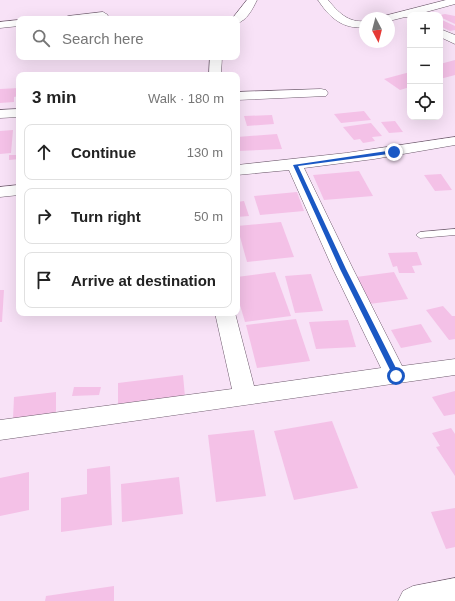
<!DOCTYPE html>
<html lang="en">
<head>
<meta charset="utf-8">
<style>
	:root { --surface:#fff; --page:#f2f2f2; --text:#222; --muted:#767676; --line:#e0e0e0 }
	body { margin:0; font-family:Helvetica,sans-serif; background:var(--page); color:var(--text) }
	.controls { position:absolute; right:12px; top:12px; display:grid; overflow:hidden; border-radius:8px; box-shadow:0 4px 16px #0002 }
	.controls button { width:36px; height:36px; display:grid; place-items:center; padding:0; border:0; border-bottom:1px solid var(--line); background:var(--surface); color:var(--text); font:20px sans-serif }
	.compass { position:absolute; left:359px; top:12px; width:36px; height:36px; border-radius:50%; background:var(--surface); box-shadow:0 4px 16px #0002; rotate:173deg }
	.stop { position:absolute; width:12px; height:12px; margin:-9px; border:3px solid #1a58c4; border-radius:50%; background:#fff }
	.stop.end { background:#1a58c4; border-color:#fff; box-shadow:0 1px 4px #0008 }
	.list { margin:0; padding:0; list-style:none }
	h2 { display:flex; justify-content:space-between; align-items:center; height:52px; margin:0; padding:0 16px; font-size:17px }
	h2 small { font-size:13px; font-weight:400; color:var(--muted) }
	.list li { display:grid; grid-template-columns:26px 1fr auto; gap:12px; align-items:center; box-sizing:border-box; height:56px; margin:0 8px 8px; padding:0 8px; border:1px solid var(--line); border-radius:8px }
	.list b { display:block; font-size:15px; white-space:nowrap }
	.list em { font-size:13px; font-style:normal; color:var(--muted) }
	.icon { flex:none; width:22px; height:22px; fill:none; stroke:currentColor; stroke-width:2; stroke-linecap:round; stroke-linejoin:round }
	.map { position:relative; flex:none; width:455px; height:601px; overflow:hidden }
	.search { position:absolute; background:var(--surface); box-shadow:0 4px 16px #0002; left:16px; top:16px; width:224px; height:44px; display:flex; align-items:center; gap:10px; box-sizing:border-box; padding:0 14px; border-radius:8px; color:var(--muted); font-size:15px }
	.panel { position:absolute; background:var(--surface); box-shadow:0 4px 16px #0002; left:16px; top:72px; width:224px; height:244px; border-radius:8px }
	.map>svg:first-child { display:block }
	.building { fill:#f4c1e7 }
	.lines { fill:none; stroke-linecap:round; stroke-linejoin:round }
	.service-casing { stroke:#6e5b6d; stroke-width:1 }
	.minor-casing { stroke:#6e5b6d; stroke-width:1 }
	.service { fill:#fff; fill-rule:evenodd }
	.minor { fill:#fff; fill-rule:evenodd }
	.route { fill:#1a58c4 }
</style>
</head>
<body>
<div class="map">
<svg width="455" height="601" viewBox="0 0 455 601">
	<rect width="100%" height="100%" fill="#f8e2f7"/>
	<!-- building -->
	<g class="building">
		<path d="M445,14L455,16V24L440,17V15Z"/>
		<path d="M440,20H442L455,26V30L450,31L440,26Z"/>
		<path d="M455,60V75L440,79V64Z"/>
		<path d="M410,72V87L400,90L384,79Z"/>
		<path d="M19,88V96L14,97V102L0,103V89Z"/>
		<path d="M364,111L371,120L341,123L334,114Z"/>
		<path d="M272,115L274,124L247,126L244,116Z"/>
		<path d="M395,121L403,132L389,133L381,122Z"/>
		<path d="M371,123L382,136L372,137L375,141L363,143L360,139L354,140L343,127Z"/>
		<path d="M13,130L11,153L0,154V131Z"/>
		<path d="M277,134L282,149L237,151V137Z"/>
		<path d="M9,155H19V159L9,160Z"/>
		<path d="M359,171L373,196L324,200L313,175Z"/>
		<path d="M441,174L452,190L435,191L424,175Z"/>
		<path d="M297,192L304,211L260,215L254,196Z"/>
		<path d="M244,201L249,216L237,217V202Z"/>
		<path d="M281,222L294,257L247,262L237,226Z"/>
		<path d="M417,252L422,265L412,266L415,273H399L397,266L393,267L388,253Z"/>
		<path d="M275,272L291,316L245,322L237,295V277Z"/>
		<path d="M394,272L408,299L369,304L356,277Z"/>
		<path d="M311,274L323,311L295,313L285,276Z"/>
		<path d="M0,290H4L2,322H0Z"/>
		<path d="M443,306L452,316H455V339L449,340L426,310Z"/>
		<path d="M296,319L310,361L257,368L246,325Z"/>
		<path d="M348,320L356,347L316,349L309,322Z"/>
		<path d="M421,324L432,342L401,348L391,330Z"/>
		<path d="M183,375L185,397L118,404V383Z"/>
		<path d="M74,387H101L99,395L72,396Z"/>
		<path d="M455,391V414L444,416L432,397Z"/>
		<path d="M56,392V413L13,419L14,397Z"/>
		<path d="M332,421L358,488L294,500L274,431Z"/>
		<path d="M451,428L455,434V476L436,447L440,446L432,433Z"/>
		<path d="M254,430L266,496L216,502L208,435Z"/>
		<path d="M110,466L112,525L61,532V498L87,494V469Z"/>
		<path d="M29,472V510L0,516V478Z"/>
		<path d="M179,477L183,514L122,522L121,484Z"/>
		<path d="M455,508V547L446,549L431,512Z"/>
		<path d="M114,586V601H45L46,596Z"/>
	</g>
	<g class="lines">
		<defs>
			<path id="service" d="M455,229V235L420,238L416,235L420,232Z"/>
			<g id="minor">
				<path d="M247,0H257C253,8 247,21 237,23V19H232Z"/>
				<path d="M318,0H328C338,12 348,23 365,21V27C343,30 329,17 318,0Z"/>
				<path d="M446,0H455V4L415,15H410V18L405,17L389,21V18H382L384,16Z"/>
				<path d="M103,12L108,15L107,17L97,19H62L68,16Z"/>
				<path d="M19,20V26L0,28V22Z"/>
				<path d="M440,29L455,35V44L440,37Z"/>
				<path d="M210,57H222L221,75H209Z"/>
				<path d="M321,89L326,90L328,93L326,96L237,100V92Z"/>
				<path d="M19,109V117L0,118V110Z"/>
				<path d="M455,137V145L374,159L304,168L353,269L402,366L455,359V375L0,440V420L232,389L215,313H235L254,386L381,368L333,269L289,170L237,175V165L346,153Z"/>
				<path d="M19,185V195L0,197V187Z"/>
				<path d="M455,578V601H398L403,591L413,586Z"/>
			</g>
		</defs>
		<!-- service casing -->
		<use href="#service" class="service-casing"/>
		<!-- minor casing -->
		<use href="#minor" class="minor-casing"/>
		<!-- service -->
		<use href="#service" class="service"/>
		<!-- minor -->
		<use href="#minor" class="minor"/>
	</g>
	<!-- route -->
	<path class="route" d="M394,150L396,153L298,166L346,269L400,376L396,379L393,376L340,269L293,165Z"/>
</svg>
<div class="controls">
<button>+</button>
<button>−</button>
<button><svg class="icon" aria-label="locate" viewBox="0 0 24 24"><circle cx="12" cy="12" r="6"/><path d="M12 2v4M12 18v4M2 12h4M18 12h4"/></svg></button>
</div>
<svg class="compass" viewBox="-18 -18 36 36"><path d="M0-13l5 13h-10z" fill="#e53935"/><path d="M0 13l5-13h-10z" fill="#767676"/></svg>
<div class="stop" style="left:396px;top:376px"></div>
<div class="stop end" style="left:394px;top:152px"></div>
<div class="search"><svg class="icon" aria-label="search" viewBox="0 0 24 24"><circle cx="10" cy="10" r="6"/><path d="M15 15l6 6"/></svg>Search here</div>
<section class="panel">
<h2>3 min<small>Walk · 180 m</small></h2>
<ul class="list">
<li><svg class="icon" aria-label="ahead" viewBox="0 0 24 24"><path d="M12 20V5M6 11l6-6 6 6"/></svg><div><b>Continue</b></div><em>130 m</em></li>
<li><svg class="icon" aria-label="right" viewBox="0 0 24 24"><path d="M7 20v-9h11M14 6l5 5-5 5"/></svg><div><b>Turn right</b></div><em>50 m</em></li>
<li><svg class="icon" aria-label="arrive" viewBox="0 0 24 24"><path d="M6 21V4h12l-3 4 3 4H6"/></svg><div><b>Arrive at destination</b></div></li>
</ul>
</section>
</div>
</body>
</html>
